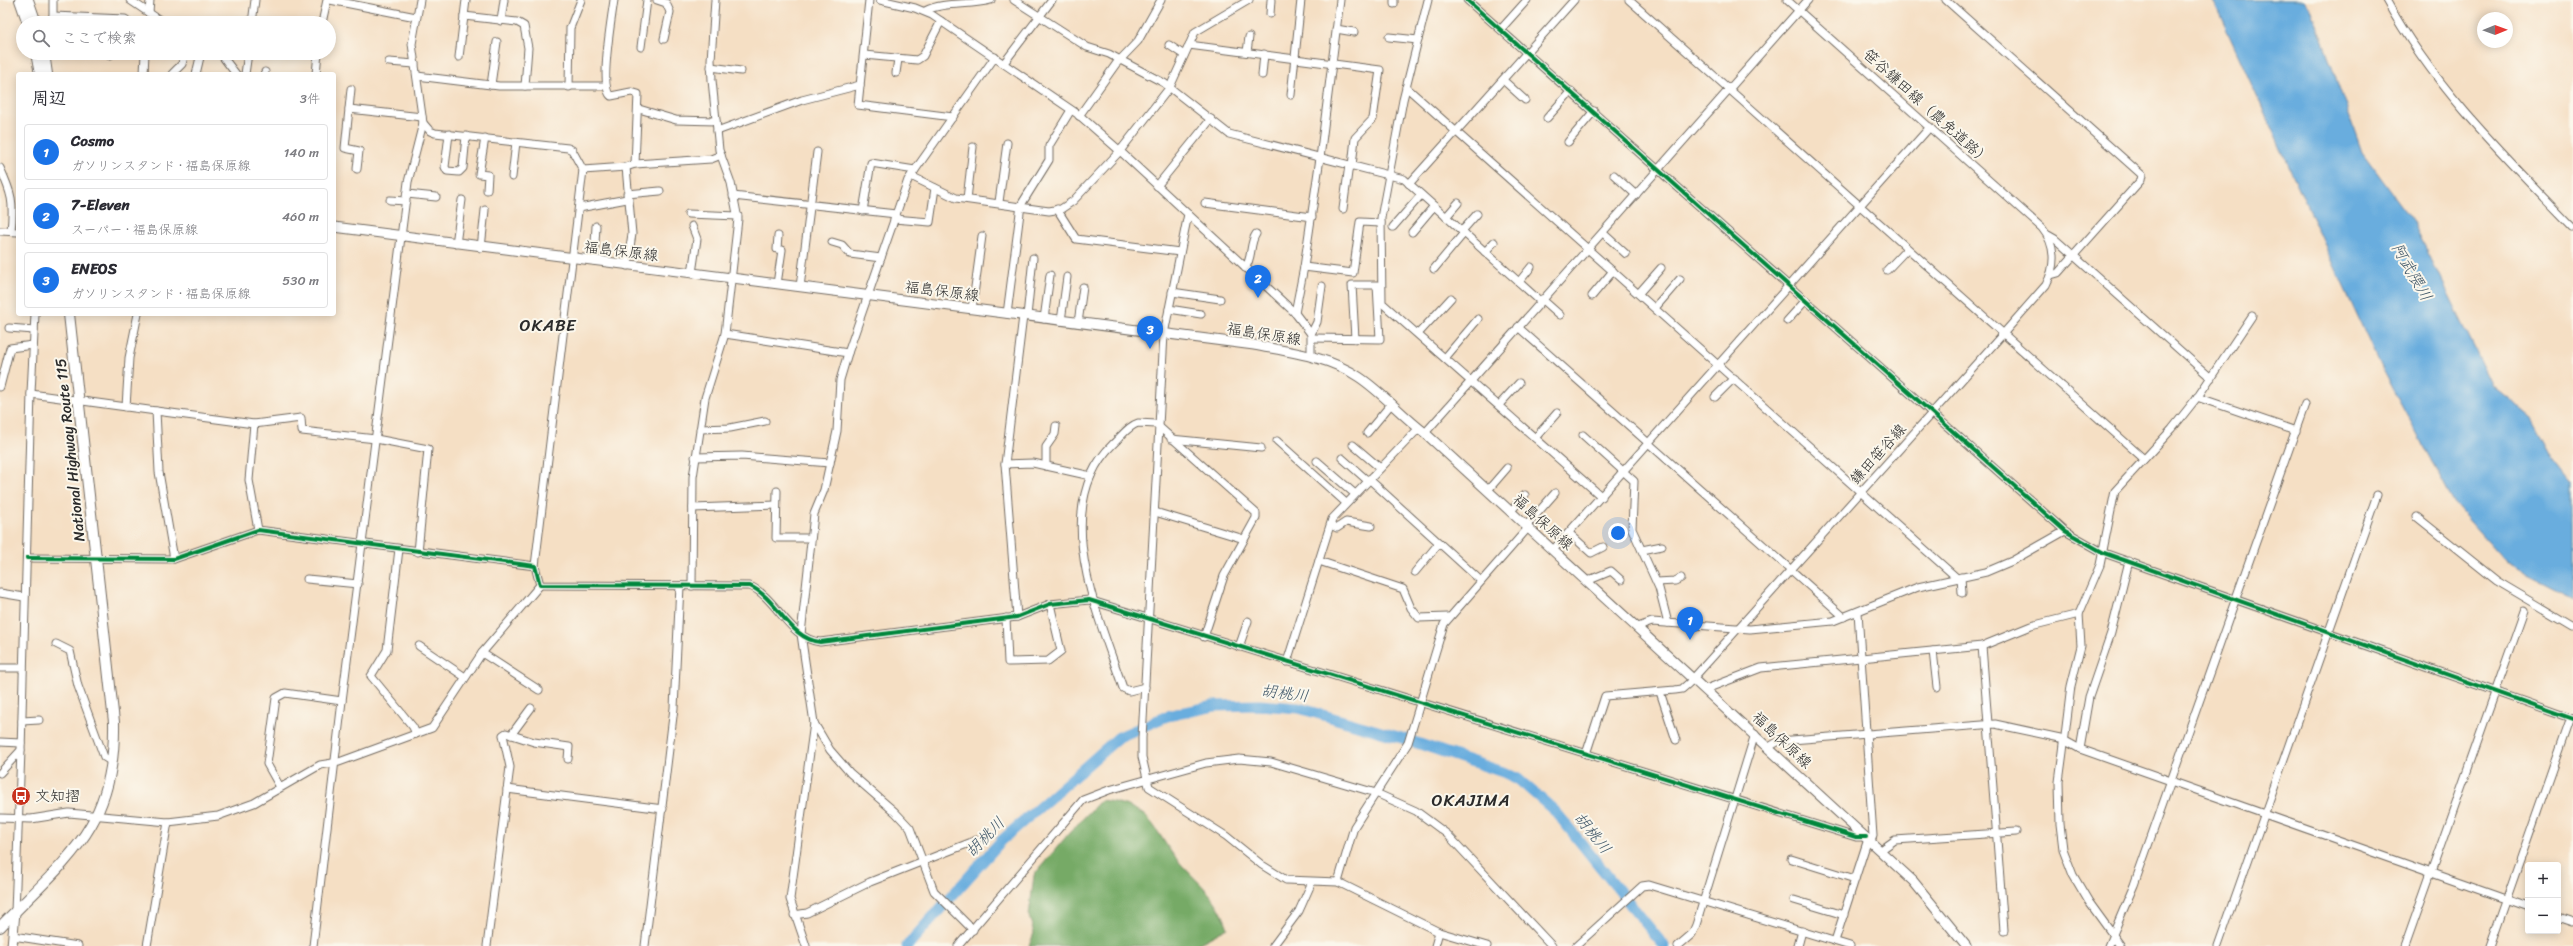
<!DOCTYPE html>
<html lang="ja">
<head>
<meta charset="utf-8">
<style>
	:root { --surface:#fff; --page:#f7f7f7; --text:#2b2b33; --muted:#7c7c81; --line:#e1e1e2; --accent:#1a73e8 }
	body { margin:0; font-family:Sriracha,"Klee One",sans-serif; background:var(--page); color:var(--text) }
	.controls { position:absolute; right:12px; bottom:12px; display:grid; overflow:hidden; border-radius:4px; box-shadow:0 2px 10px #0003 }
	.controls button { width:36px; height:36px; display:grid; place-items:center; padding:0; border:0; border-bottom:1px solid var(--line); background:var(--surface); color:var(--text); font:20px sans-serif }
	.compass { position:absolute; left:2477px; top:12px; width:36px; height:36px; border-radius:50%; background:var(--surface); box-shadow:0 2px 10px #0003; rotate:89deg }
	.you { position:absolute; left:1618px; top:533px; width:14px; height:14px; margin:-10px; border:3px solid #fff; border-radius:50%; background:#1a73e8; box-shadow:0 0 0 6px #1a73e833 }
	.badge { display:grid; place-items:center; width:26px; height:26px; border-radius:50%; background:var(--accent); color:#fff; font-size:13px; font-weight:700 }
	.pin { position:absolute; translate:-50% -33px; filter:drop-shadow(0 1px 2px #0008) }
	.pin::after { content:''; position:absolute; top:21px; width:14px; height:12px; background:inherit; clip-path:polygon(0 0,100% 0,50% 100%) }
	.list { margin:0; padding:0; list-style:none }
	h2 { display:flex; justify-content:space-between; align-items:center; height:52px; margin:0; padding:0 16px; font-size:17px }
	h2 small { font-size:13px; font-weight:400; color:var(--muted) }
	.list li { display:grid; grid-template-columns:26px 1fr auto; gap:12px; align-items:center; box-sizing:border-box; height:56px; margin:0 8px 8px; padding:0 8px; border:1px solid var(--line); border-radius:4px }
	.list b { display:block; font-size:15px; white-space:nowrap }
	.list p { margin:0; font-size:13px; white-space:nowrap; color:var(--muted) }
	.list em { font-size:13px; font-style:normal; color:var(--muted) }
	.icon { flex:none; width:22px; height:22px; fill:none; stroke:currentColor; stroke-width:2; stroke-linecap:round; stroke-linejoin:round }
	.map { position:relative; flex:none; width:2573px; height:946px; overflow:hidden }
	.search { position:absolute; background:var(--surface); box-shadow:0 2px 10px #0003; left:16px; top:16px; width:320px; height:44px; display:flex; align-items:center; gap:10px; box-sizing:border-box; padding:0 14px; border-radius:22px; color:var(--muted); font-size:15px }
	.panel { position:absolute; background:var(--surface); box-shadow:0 2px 10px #0003; left:16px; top:72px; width:320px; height:244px; border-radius:4px }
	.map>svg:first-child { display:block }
	.forest { fill:#76aa66; stroke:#506a48 }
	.water { fill:#69adde; stroke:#4a6c84 }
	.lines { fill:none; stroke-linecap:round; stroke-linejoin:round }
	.river { stroke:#69adde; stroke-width:11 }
	.minor-casing { stroke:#726a61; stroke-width:9 }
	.major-casing { stroke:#726a61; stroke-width:11 }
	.highway-casing { stroke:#726a61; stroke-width:12 }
	.minor { stroke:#fff; stroke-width:7 }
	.major { stroke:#fff; stroke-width:9 }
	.highway { stroke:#fff; stroke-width:10 }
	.cycleway-casing { stroke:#fbf7ec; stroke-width:6 }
	.cycleway { stroke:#00873e; stroke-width:4 }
	.labels { text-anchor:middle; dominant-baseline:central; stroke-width:4; stroke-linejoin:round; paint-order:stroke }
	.street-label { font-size:15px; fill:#2b2b2b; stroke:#fbf7ec }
	.poi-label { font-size:15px; fill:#2b2b2b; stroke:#fbf7ec; text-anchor:start }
	.water-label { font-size:16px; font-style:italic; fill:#41586a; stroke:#fbf7ec }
	.quarter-label { font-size:17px; letter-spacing:1px; fill:#2b2b2b; stroke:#fbf7ec }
</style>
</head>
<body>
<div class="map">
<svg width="2573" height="946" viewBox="0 0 2573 946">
	<rect width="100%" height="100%" fill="#fbf7ec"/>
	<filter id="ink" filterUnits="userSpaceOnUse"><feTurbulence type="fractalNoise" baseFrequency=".025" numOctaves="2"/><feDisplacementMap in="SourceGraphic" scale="8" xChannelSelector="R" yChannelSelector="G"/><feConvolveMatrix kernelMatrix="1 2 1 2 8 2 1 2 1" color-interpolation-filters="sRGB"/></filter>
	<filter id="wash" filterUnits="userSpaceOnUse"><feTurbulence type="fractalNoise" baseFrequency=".012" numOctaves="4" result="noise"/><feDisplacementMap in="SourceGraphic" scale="16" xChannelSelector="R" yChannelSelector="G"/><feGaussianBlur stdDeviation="0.9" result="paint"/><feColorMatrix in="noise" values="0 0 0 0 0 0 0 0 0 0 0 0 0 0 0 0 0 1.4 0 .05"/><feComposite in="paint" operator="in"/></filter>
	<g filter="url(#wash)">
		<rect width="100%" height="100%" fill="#f5dfc4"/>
		<!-- forest -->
		<path class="forest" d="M1101,800C1117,802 1130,805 1144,815C1156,825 1165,845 1175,857C1198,885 1215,891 1228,928L1194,946H1029L1034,933L1029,916L1034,875L1070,832Z"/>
		<!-- water -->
		<path class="water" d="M2213,0H2304L2311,8L2362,152L2412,220L2493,386L2532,418L2554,459L2573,483V596L2506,562L2456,506L2381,368Z"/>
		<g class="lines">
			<!-- river -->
			<path class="river" d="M907,946L1001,841L1119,737L1167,716L1214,706L1259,705L1299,708L1405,739L1503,772L1518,779L1556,812L1664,946"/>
		</g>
	</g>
	<g filter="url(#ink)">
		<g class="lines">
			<defs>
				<g id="minor">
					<path d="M130,0L164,23"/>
					<path d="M330,0L416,17"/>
					<path d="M614,0C612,15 599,89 611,96L631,92L638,94L635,164"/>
					<path d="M657,0L666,3L670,12L664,39"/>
					<path d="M869,0L858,105L953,117"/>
					<path d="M880,0L915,8L932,15L1079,115L1120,151L1295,313L1311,334V357"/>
					<path d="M1014,0L1087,47L1109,54L1164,83L1229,134L1404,179L1540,301"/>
					<path d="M1428,0L1403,100L1381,218L1382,303L1602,497"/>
					<path d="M1467,0L2065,531L2104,553L2573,719"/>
					<path d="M1629,0L2144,459"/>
					<path d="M1946,0L2142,175L2141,180L2058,273L2051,275"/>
					<path d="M2386,0C2433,86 2505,157 2573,227"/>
					<path d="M1394,4V0"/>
					<path d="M925,11C944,1 970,6 991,0"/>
					<path d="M149,13L150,0"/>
					<path d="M1270,14L1271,0"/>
					<path d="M53,16L125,19L131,23"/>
					<path d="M464,16L517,22L524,26L528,48L525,86"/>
					<path d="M501,21L504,0"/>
					<path d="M53,23V0"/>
					<path d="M252,23L255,0"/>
					<path d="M322,23L327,0"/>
					<path d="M1336,29L1354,32"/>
					<path d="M1501,29L1527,0"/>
					<path d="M1389,37L1418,40"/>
					<path d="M1169,45L1184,55"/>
					<path d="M1189,45L1380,70L1373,119L1355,138L1352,166"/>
					<path d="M641,47L647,0"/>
					<path d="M1247,52L1249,37"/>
					<path d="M110,53V55"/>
					<path d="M220,53L236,74"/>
					<path d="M864,55L917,60L923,56L941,21"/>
					<path d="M459,57L466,0"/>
					<path d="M389,62L415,64"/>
					<path d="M1004,63L1052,0"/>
					<path d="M711,67L741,71"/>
					<path d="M896,73L898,59"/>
					<path d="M144,74L145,53"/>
					<path d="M172,74L182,64L185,53"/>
					<path d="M196,74L201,53"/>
					<path d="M245,74L248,53"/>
					<path d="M264,74L265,72"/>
					<path d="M316,74L318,53"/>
					<path d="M1262,75L1264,54"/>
					<path d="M417,76L499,86H606"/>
					<path d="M1503,80L1525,100"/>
					<path d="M491,85L497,42"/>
					<path d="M569,87L570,28L581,0"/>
					<path d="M1406,87L1957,578"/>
					<path d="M1291,95L1301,0"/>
					<path d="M349,109L351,89"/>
					<path d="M639,109L676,120L716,121"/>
					<path d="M1079,116L1116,64L1138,41L1161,0"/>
					<path d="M1547,118L1571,91"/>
					<path d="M423,123L430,131L435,133L568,148L572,150L583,170L535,566"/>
					<path d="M717,131L802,100L860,85"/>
					<path d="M449,134L445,167L447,171L459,172L463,168L466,136"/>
					<path d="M485,138L479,174L488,175L487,190"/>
					<path d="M1568,142L1594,111"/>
					<path d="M0,168C12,194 14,202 11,231"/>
					<path d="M357,169L359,151L345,148L349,109L422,117"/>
					<path d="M583,170L626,167"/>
					<path d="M1614,175L1636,195"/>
					<path d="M911,176L956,198L1049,211L1061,209L1073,201L1120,151L1170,87L1195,32L1249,0"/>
					<path d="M512,177L516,142"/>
					<path d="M1409,184L1574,0"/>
					<path d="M1157,186L1211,119"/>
					<path d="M407,194L436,197"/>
					<path d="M627,194L660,191"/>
					<path d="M733,196L896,214"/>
					<path d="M967,199L973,147"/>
					<path d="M390,200L406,201"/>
					<path d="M999,202L1007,143"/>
					<path d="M1205,203L1312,217"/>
					<path d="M579,208L627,199"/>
					<path d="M1057,209L1076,239L1180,252"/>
					<path d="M1343,209L1349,165"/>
					<path d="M863,211L871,163L915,170"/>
					<path d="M688,214L738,216"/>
					<path d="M1188,214L1164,334L1142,738V757L1149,787L1226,836L1262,865L1286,880L1338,882L1439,932L1487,946"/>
					<path d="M1446,217L1458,203"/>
					<path d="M894,219L930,222L935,188"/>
					<path d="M692,226L697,239L692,273"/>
					<path d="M1393,227L1421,195"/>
					<path d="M0,231L18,232"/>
					<path d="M1462,231L1477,214"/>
					<path d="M1412,232L1434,206"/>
					<path d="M1603,233L1626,254"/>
					<path d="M2048,235L2055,239L2211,378"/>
					<path d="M832,242L842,245L850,254L881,258"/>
					<path d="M456,244L462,200"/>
					<path d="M481,248L485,210"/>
					<path d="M1485,252L1494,242"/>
					<path d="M594,261L596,226"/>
					<path d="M627,266L632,234L626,167L635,164L711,159L721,155"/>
					<path d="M1304,267L1353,273L1360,222L1381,223"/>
					<path d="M1245,268C1253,258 1249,244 1256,234"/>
					<path d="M1434,269L1464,233"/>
					<path d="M1887,270L1907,249"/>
					<path d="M1519,282L1531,267"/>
					<path d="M777,284L782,250L777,249L778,236"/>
					<path d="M800,287L817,152"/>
					<path d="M1172,292L1220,299"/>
					<path d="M1639,293L1661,268"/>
					<path d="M1592,296L1613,271"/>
					<path d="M1542,299L1560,315"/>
					<path d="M1655,308L1680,279"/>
					<path d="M972,309L982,236"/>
					<path d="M1169,309L1201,314"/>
					<path d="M1295,313L1304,267L1320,158L1340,0"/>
					<path d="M1007,314L1021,205L1049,160V146L1071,110"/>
					<path d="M1027,316L1033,258"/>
					<path d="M1044,319L1050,275"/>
					<path d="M1061,321L1067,277"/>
					<path d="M1787,321L1806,300"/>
					<path d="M1078,323L1083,287"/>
					<path d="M1518,327L1844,617"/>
					<path d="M9,328L34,330"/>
					<path d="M725,334L848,353L840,380L837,431L824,490L814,514L801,634L814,723L790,899L806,946"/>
					<path d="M1311,334L1317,322L1322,286"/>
					<path d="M1418,334L1451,298"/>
					<path d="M1312,338L1380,339L1377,285H1352L1355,339"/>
					<path d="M848,353L908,180L995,57"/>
					<path d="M1445,358L1478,319"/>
					<path d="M0,387L10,348L33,345"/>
					<path d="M31,394L156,411L159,472L174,559"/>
					<path d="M1715,397L1734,378"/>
					<path d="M2197,397L2296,431"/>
					<path d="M1499,405L1519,383"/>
					<path d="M126,407L129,358L138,314"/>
					<path d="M156,411L254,424L301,418L302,431L376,439L428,449L418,552"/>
					<path d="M254,424L249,480L258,530"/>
					<path d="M700,429L730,428L765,421"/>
					<path d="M1367,433L1392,403"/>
					<path d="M1425,433L1808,0"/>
					<path d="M1583,435L1634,481L1632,529L1659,588L1668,623"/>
					<path d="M1535,438L1557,413"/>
					<path d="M1171,439L1261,448"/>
					<path d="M1277,441L1346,503"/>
					<path d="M1353,445L1380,468"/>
					<path d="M695,457L742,456L830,463"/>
					<path d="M1342,458L1368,481"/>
					<path d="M1317,461L1355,494"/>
					<path d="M1005,464L1033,463L1091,476"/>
					<path d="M1046,466V447L1055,434L1056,426"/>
					<path d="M1369,479L1481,581"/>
					<path d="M1488,490L1507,468"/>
					<path d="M777,491L776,538H810"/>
					<path d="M693,508L776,505"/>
					<path d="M1155,512L1244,539"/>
					<path d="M1510,512L1525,495"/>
					<path d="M2417,517L2497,581L2573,626"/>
					<path d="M1331,525L1337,528L1346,522L1371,526"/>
					<path d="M1526,526L1555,493"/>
					<path d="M1569,533L1591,553L1603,547"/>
					<path d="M399,549L387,650L371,676L413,727L416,734"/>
					<path d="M1553,550L1930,127"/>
					<path d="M1642,550L1662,546"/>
					<path d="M27,558L174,559L258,530L535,566L540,585L750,586C777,598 789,639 820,642L1017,617L1050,604L1089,600L1856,837H1866"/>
					<path d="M1319,561L1403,589L1411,608L1419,618L1448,617"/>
					<path d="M1415,572L1439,543"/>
					<path d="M1961,577L1962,593"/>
					<path d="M307,579L358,584"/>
					<path d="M1587,581L1611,571L1621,580"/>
					<path d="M1657,582L1675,581L1681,578"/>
					<path d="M692,586L693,477L705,398L725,334L738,219L731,183L719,150L712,80L711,60L715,0"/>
					<path d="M0,593L24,597"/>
					<path d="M1858,612L1873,836L1871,841"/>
					<path d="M1017,617L1005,464L1023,316"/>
					<path d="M1006,618L1008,662L1048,661L1061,651L1050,604"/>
					<path d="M1638,627L1652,622L1750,629L1833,621L1918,587L1986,572L2012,561L2065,531"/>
					<path d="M56,644L70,651L78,686L104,757L112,762"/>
					<path d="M419,646L465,677"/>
					<path d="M1982,646L2004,930"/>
					<path d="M1239,647L1248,621"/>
					<path d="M1933,651L1937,687"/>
					<path d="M482,653L539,690"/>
					<path d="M1287,662L1332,519L1419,428"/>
					<path d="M0,668H23"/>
					<path d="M1145,687L1129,691L1123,688C1099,617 1048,507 1113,444C1121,437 1128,426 1138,423L1156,424L1256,513V518L1224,576L1204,637"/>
					<path d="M1706,689L1761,668L1982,646L2031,626L2079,614"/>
					<path d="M1660,692L1676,740"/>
					<path d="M22,721L39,720"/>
					<path d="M814,723L830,750L850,773L895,812L910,828L934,891L973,930"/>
					<path d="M511,735L531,708"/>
					<path d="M0,742L21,743"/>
					<path d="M1769,747L1779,741L1995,724L2060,738L2080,749L2528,907"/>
					<path d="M2080,749L2089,697L2111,633L2129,561"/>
					<path d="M1586,754L1605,696L1675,690L1682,689L1689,683L2003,334L2046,285C2056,266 2056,245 2042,228L1787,0"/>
					<path d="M0,773L21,750L31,393L35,314"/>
					<path d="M280,787L267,764L276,698L285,693L342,701L408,182L423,123L412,44L420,0"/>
					<path d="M507,789L663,809"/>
					<path d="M0,818L31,819L69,813L168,822L218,816L254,803L320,765L339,762L432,728L482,653L540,585"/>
					<path d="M1881,850L1895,840L2016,832"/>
					<path d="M1791,859L1855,879"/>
					<path d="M1338,882L1354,827L1408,743L1444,624L1528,528"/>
					<path d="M1794,900L1844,915"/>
					<path d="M15,912L21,750"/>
					<path d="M794,915L807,913L870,882L977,840"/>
					<path d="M2558,918L2573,923"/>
					<path d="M13,936L78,946"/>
					<path d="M1835,941L1868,839"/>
					<path d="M147,946L168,822"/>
					<path d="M313,946L342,701"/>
					<path d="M487,946L510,767L503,735L506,733L534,742L569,747L568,759"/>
					<path d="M645,946L674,708L680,586"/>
					<path d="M958,946L1083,800L1109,790L1206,763L1239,759L1271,762L1376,793L1416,811L1447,834L1552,946"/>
					<path d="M1273,946L1299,911L1312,882"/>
					<path d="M1435,946L1439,932"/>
					<path d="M1576,946L1642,886L1649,885L1850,946"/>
					<path d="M1678,946L1692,934L1696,925L1755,734"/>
					<path d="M1798,946L1802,931"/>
					<path d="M2108,946L2134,885L2305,404"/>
					<path d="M2121,946L2089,902L2073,875L2063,849L2060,824L2059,782L2063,752L2071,686L2081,646L2079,614L2100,565L2115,491L2172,429L2199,395L2252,316"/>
					<path d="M2218,946L2377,495"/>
					<path d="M2405,946L2524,611"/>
					<path d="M2490,946L2570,718"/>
				</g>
				<g id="major">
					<path d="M334,227L1254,345C1290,352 1328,356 1359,377C1383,393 1402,416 1425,433L1913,881L1966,946"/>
					<path d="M12,946L15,912"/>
				</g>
				<g id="highway">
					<path d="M20,0L28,23"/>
					<path d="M28,0L36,23"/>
					<path d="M36,53L40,74"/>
					<path d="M44,53L47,74"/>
					<path d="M0,927C67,858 116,827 114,722L69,314"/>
				</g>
			</defs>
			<!-- minor casing -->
			<use href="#minor" class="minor-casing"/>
			<!-- major casing -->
			<use href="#major" class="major-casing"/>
			<!-- highway casing -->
			<use href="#highway" class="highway-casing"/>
			<!-- minor -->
			<use href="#minor" class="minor"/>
			<!-- major -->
			<use href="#major" class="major"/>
			<!-- highway -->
			<use href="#highway" class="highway"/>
			<defs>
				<g id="cycleway">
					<path d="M1467,0L2065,531L2104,553L2573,719"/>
					<path d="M27,558L174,559L258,530L535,566L540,585L750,586C777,598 789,639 820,642L1017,617L1050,604L1089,600L1856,837H1866"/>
				</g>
			</defs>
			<!-- cycleway casing -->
			<use href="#cycleway" class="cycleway-casing"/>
			<!-- cycleway -->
			<use href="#cycleway" class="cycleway"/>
		</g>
	</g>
	<!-- icons -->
	<defs>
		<symbol id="bus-disc" viewBox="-11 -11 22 22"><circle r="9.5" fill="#c8321e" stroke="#fbf7ec"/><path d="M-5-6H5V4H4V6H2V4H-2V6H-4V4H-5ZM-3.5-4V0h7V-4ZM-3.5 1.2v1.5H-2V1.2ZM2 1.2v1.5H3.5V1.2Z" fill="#fff"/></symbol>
	</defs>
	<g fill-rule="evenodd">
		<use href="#bus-disc" x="10" y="785" width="22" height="22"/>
	</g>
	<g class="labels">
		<!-- street labels -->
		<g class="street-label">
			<text transform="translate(1927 107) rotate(42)">笹谷鎌田線（農免道路）</text>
			<text transform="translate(621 251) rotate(7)">福島保原線</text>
			<text transform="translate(942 291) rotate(7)">福島保原線</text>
			<text transform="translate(1264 334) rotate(9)">福島保原線</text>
			<text transform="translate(70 450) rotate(-96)">National Highway Route 115</text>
			<text transform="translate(1878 454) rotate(-48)">鎌田笹谷線</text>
			<text transform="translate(1543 522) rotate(42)">福島保原線</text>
			<text transform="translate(1782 740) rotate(43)">福島保原線</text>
		</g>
		<!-- poi labels -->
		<g class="poi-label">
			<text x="35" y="796">文知摺</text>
		</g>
		<!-- water labels -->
		<g class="water-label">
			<text transform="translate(2412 272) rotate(60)">阿武隈川</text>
			<text transform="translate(1285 693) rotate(7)">胡桃川</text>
			<text transform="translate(1593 833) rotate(51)">胡桃川</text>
			<text transform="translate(985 837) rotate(-46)">胡桃川</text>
		</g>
		<!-- quarter labels -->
		<g class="quarter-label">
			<text x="548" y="325">OKABE</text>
			<text x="1471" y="800">OKAJIMA</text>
		</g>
	</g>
</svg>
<div class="controls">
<button>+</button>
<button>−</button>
</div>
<svg class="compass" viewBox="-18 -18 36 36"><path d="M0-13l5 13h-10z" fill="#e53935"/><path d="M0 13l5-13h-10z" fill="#7c7c81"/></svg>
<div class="you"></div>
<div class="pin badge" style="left:1690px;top:640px">1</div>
<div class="pin badge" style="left:1258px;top:298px">2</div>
<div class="pin badge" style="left:1150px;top:349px">3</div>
<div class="search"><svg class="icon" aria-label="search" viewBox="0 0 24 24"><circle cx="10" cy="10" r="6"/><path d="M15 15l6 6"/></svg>ここで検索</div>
<section class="panel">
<h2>周辺<small>3件</small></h2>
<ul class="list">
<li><span class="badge">1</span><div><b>Cosmo</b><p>ガソリンスタンド · 福島保原線</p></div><em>140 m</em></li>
<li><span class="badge">2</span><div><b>7-Eleven</b><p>スーパー · 福島保原線</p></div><em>460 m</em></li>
<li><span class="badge">3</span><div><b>ENEOS</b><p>ガソリンスタンド · 福島保原線</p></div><em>530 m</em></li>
</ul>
</section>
</div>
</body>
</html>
